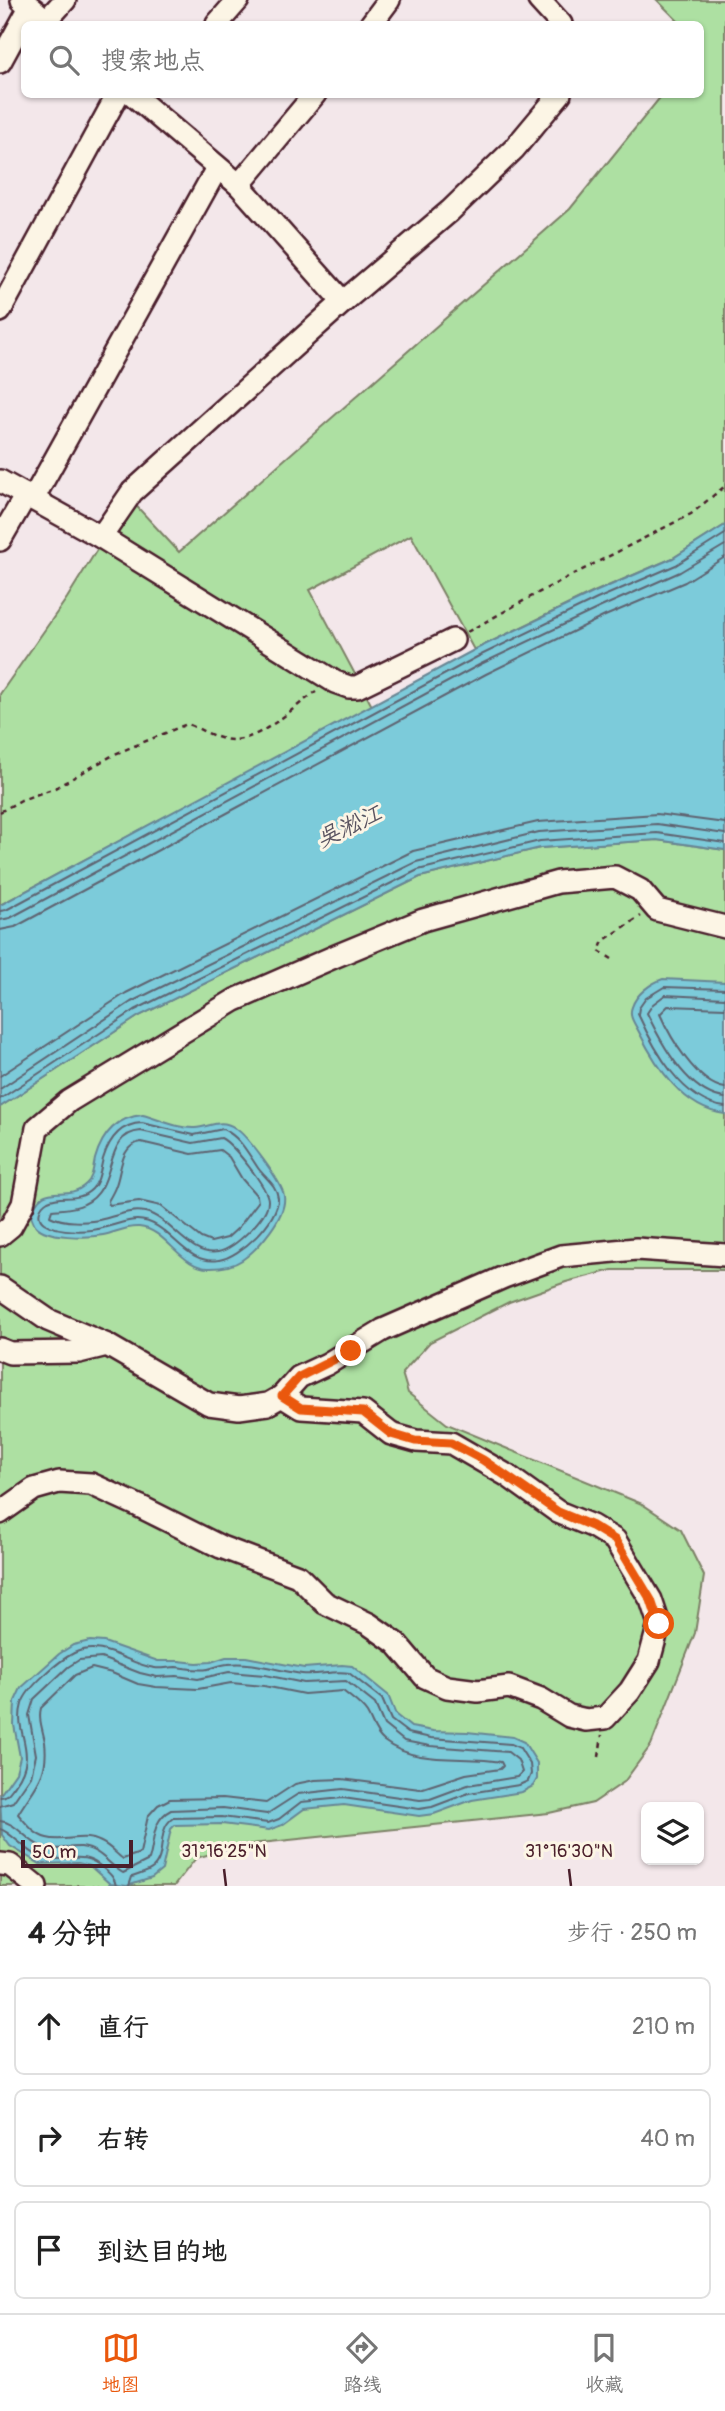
<!DOCTYPE html>
<html lang="zh">
<head>
<meta charset="utf-8">
<style>
	:root { --surface:#fff; --page:#f6f6f6; --text:#222; --muted:#767676; --line:#e0e0e0; --accent:#ea580c }
	body { margin:0; font-family:Pangolin,"LXGW WenKai TC",sans-serif; background:var(--page); color:var(--text) }
	.controls { position:absolute; right:21px; bottom:21px; display:grid; overflow:hidden; border-radius:10px; box-shadow:0 2px 5px #0004 }
	.controls button { width:63px; height:63px; display:grid; place-items:center; padding:0; border:0; border-bottom:2px solid var(--line); background:var(--surface); color:var(--text); font:35px sans-serif }
	.scale { position:absolute; left:21px; bottom:18px; width:112px; box-sizing:border-box; padding-left:7px; border:4px solid #4a1f2b; border-top:0; font-size:19px; line-height:24px; white-space:nowrap; color:#4a1f2b; -webkit-text-stroke:5px #fcf5e5; paint-order:stroke }
	.stop { position:absolute; width:21px; height:21px; margin:-16px; border:5px solid #ea580c; border-radius:50%; background:#fff }
	.stop.end { background:#ea580c; border-color:#fff; box-shadow:0 2px 7px #0008 }
	.list { margin:0; padding:0; list-style:none }
	h2 { display:flex; justify-content:space-between; align-items:center; height:91px; margin:0; padding:0 28px; font-size:30px }
	h2 small { font-size:23px; font-weight:400; color:var(--muted) }
	.list li { display:grid; grid-template-columns:46px 1fr auto; gap:21px; align-items:center; box-sizing:border-box; height:98px; margin:0 14px 14px; padding:0 14px; border:2px solid var(--line); border-radius:10px }
	.list b { display:block; font-size:26px; white-space:nowrap }
	.list em { font-size:23px; font-style:normal; color:var(--muted) }
	.icon { flex:none; width:38px; height:38px; fill:none; stroke:currentColor; stroke-width:2; stroke-linecap:round; stroke-linejoin:round }
	.map { position:relative; flex:none; width:725px; height:1886px; overflow:hidden }
	.search { position:absolute; background:var(--surface); box-shadow:0 2px 5px #0004; left:21px; right:21px; top:21px; height:77px; display:flex; align-items:center; gap:18px; box-sizing:border-box; padding:0 24px; border-radius:10px; color:var(--muted); font-size:26px }
	.sheet { height:427px; background:var(--surface) }
	nav { display:flex; justify-content:space-around; align-items:center; box-sizing:border-box; height:98px; border-top:2px solid var(--line); background:var(--surface); font-size:19px; color:var(--muted) }
	nav a { display:grid; justify-items:center; gap:4px }
	nav .on { color:var(--accent) }
	.map>svg:first-child { display:block }
	.green { fill:#ade0a2; stroke:#7c8066; stroke-width:2 }
	.water { fill:#7ccbda; stroke:#688694; stroke-width:2 }
	.lines { fill:none; stroke-linecap:round; stroke-linejoin:round }
	.shore { stroke:#5e6471; stroke-width:2 }
	.minor-casing { stroke:#4a1f2b; stroke-width:26 }
	.path { stroke:#4a1f2b; stroke-width:2.5; stroke-dasharray:5 5; stroke-linecap:butt }
	.minor { stroke:#fcf5e5; stroke-width:21 }
	.route { stroke:#ea580c; stroke-width:9 }
	.ticks { fill:none; stroke:#4a1f2b; stroke-width:2.5 }
	.labels { text-anchor:middle; dominant-baseline:central; stroke-width:6; stroke-linejoin:round; paint-order:stroke }
	.water-label { font-size:23px; font-style:italic; fill:#595360; stroke:#fcf5e5 }
	.ticks-label { font-size:18px; text-anchor:middle; fill:#4a1f2b; stroke:#fcf5e5; stroke-width:6; stroke-linejoin:round; paint-order:stroke }
</style>
</head>
<body>
<div class="map">
<svg width="725" height="1886" viewBox="0 0 725 1886">
	<rect width="100%" height="100%" fill="#f3e7ea"/>
	<filter id="ink" filterUnits="userSpaceOnUse"><feTurbulence type="fractalNoise" baseFrequency=".0143" numOctaves="2"/><feDisplacementMap in="SourceGraphic" scale="14" xChannelSelector="R" yChannelSelector="G"/><feConvolveMatrix kernelMatrix="1 2 1 2 8 2 1 2 1" color-interpolation-filters="sRGB"/></filter>
	<g filter="url(#ink)">
		<!-- green -->
		<g class="green">
			<path d="M657,0H725V525L673,558L594,592L474,650L411,535L310,590L372,706L0,905V694L67,598L129,498L179,552L570,209L662,95L700,94V24H681Z"/>
			<path d="M657,840L725,850V1270H612L566,1282L509,1302L430,1342L402,1373L408,1393L447,1424L642,1504L681,1530L704,1576L695,1633L651,1745L624,1782L593,1803L549,1813L242,1845L196,1858L174,1886H0V1107L139,1016L420,877L540,848Z"/>
		</g>
		<!-- water -->
		<g class="water">
			<path d="M725,525V850L657,840L540,848L420,877L139,1016L0,1107V905L474,650L595,592L673,558Z"/>
			<path d="M663,979L725,982V1114C683,1109 656,1066 639,1032C635,1024 628,1016 632,1007C636,994 651,983 663,979Z"/>
			<path d="M143,1115C159,1119 178,1129 195,1128C210,1127 221,1118 235,1128C247,1135 283,1184 284,1196C287,1216 258,1249 242,1260C233,1266 221,1268 211,1268C181,1270 167,1229 139,1227C126,1226 115,1233 103,1235C87,1238 47,1238 36,1226C33,1223 33,1220 31,1216C42,1177 65,1204 86,1184C93,1178 93,1168 95,1159C102,1134 117,1117 143,1115Z"/>
			<path d="M90,1641L104,1642L158,1661H179L197,1663L211,1662L226,1657H246L304,1668L342,1665L352,1666L388,1695L396,1715L411,1727L433,1731L467,1732L513,1737L524,1742L537,1763V1779L533,1786L522,1792L472,1800L434,1814L419,1816L344,1805L304,1809L282,1825L269,1830L222,1824L175,1825L171,1829L162,1870L152,1878L127,1886L110,1884L90,1866L78,1863L40,1864L10,1846L2,1835L0,1795L16,1772L20,1757L14,1725L15,1701L21,1688L59,1654L73,1645Z"/>
		</g>
		<g class="lines">
			<!-- shore -->
			<g class="shore">
				<path d="M0,911L6,910L477,657L597,599L676,565L725,534"/>
				<path d="M0,920L10,918L481,664L601,607L680,572L725,545"/>
				<path d="M0,930L15,927L486,674L605,616L685,582L725,557"/>
				<path d="M725,989L664,987L646,998L639,1008L638,1014C654,1049 682,1102 725,1107"/>
				<path d="M725,998L665,995L653,1004L647,1013C661,1043 688,1094 725,1098"/>
				<path d="M725,1008L668,1006L660,1014C670,1037 697,1084 725,1088"/>
				<path d="M0,1076L126,993L413,851L538,822L657,814L725,823"/>
				<path d="M0,1089L131,1002L416,862L539,832L657,824L725,834"/>
				<path d="M0,1099L135,1010L418,870L540,841L657,833L725,843"/>
				<path d="M142,1123L194,1135L223,1129C241,1138 247,1152 258,1168C265,1178 277,1185 278,1198C279,1220 240,1257 219,1260C183,1266 170,1220 137,1220C126,1220 116,1225 106,1227C90,1232 59,1233 44,1223C36,1217 39,1206 48,1201C62,1194 78,1203 92,1189C100,1181 100,1169 103,1159C109,1139 120,1124 142,1123Z"/>
				<path d="M141,1131L193,1143L221,1138C233,1144 269,1189 268,1201C268,1217 234,1249 218,1252C189,1257 171,1218 145,1212C130,1209 117,1216 103,1219C88,1223 63,1223 50,1216L52,1210C62,1209 75,1209 84,1204C120,1188 101,1134 141,1131Z"/>
				<path d="M141,1142L192,1154L220,1150L229,1157L242,1179L257,1196L258,1202L238,1228L227,1238L211,1242L201,1238L161,1206L139,1201L109,1205L108,1201C111,1196 114,1191 116,1185C122,1169 120,1146 141,1142Z"/>
				<path d="M92,1668L112,1673L138,1684L156,1687L198,1689L231,1683L264,1686L304,1694L343,1691C350,1697 362,1705 367,1713C373,1723 374,1733 384,1741C416,1766 464,1755 501,1762L503,1766L500,1769L466,1774L420,1789L342,1779L315,1780L295,1784L266,1803L223,1798L170,1799L158,1805L148,1816L140,1853L123,1859C116,1854 110,1846 101,1842C82,1832 65,1843 47,1838C34,1835 26,1823 18,1814C34,1787 49,1777 45,1742C43,1730 38,1720 41,1708L75,1675Z"/>
				<path d="M0,1797C8,1797 10,1791 15,1785C40,1751 13,1735 22,1704C26,1688 60,1660 74,1653C103,1639 128,1665 155,1668C162,1669 169,1667 176,1667C187,1668 197,1671 208,1669C215,1668 221,1664 228,1664C253,1661 278,1671 302,1674C318,1676 334,1670 349,1673L382,1699L391,1720L408,1733L431,1738L511,1744L520,1748L530,1764L531,1774L528,1781L519,1785L469,1793L432,1807L419,1809L343,1798L301,1802L279,1819L268,1823L222,1817L173,1818C156,1830 167,1855 153,1868C147,1873 139,1874 132,1877L129,1886"/>
				<path d="M0,1806L13,1802L31,1776L36,1755L29,1715L34,1699L68,1667L79,1660L101,1658L140,1673L157,1677L177,1676L198,1679L229,1672L265,1675L304,1683L346,1681L375,1704L384,1725L404,1741L430,1746L508,1752L518,1760L522,1772L517,1777L468,1785L430,1799L420,1800L343,1789L298,1794L267,1814L223,1808L171,1810C151,1820 155,1842 149,1860L123,1873C108,1864 100,1849 81,1847C68,1846 54,1852 42,1847C25,1840 16,1822 0,1821"/>
				<path d="M0,1829C10,1831 26,1852 41,1857C66,1865 80,1847 104,1869C110,1874 115,1878 116,1886"/>
			</g>
			<defs>
				<g id="minor">
					<path d="M22,0L51,24"/>
					<path d="M539,0L561,24"/>
					<path d="M46,21L65,0"/>
					<path d="M217,24L238,0"/>
					<path d="M371,24L389,0"/>
					<path d="M0,62L30,7"/>
					<path d="M132,94L239,185L343,302"/>
					<path d="M239,185L315,94"/>
					<path d="M0,311L118,94"/>
					<path d="M0,481L101,537L132,492L343,302L450,211L514,149L560,94"/>
					<path d="M33,499L217,168"/>
					<path d="M101,537L335,682L349,687H357L453,640"/>
					<path d="M0,540L26,495"/>
					<path d="M0,1235L11,1226L23,1204L37,1128L69,1101L235,1000L336,956L423,920L558,882L615,877L640,890L657,910L725,927"/>
					<path d="M0,1287L48,1320L107,1345L209,1404L239,1408L268,1404L282,1396L299,1377L327,1364L383,1330L504,1277L561,1256L636,1249L725,1255"/>
					<path d="M0,1349L10,1353L79,1352L107,1345"/>
					<path d="M0,1513L34,1489L59,1482L91,1484L139,1506L221,1547L298,1576L325,1603L369,1624L396,1643L425,1677L447,1687L478,1691L509,1687L541,1699L569,1716L586,1720L605,1718L630,1691L649,1661L659,1624L651,1600L615,1540L592,1526L558,1512L508,1476L451,1443L416,1441L391,1434L363,1412L301,1408L282,1396"/>
					<path d="M0,1864L10,1865L36,1886"/>
				</g>
			</defs>
			<!-- minor casing -->
			<use href="#minor" class="minor-casing"/>
			<!-- path -->
			<g class="path">
				<path d="M467,632L547,588L691,514L725,486"/>
				<path d="M0,812L21,800L55,788L115,754L187,724C199,728 211,736 224,739C256,747 292,707 316,692"/>
				<path d="M612,959L599,951L603,941L641,916"/>
				<path d="M599,1757L602,1735"/>
				<path d="M77,1886L78,1885"/>
			</g>
			<!-- minor -->
			<use href="#minor" class="minor"/>
		</g>
	</g>
	<g class="lines" filter="url(#ink)">
		<!-- route -->
		<path class="route" d="M351,1351L299,1377L282,1396L301,1408L363,1412L391,1434L415,1441L451,1443L483,1460L558,1512L592,1526L615,1540L651,1600L659,1624"/>
	</g>
	<!-- ticks -->
	<path class="ticks" d="M224,1869L226,1886M569,1869L571,1886"/>
	<g class="labels">
		<!-- water labels -->
		<g class="water-label">
			<text transform="translate(349 826) rotate(-25)">吴淞江</text>
		</g>
	</g>
	<g class="ticks-label">
		<text x="224" y="1857">31°16'25"N</text>
		<text x="569" y="1857">31°16'30"N</text>
	</g>
</svg>
<div class="controls">
<button><svg class="icon" aria-label="layers" viewBox="0 0 24 24"><path d="M12 4l9 5-9 5-9-5zM3 14l9 5 9-5"/></svg></button>
</div>
<div class="scale">50 m</div>
<div class="stop" style="left:659px;top:1624px"></div>
<div class="stop end" style="left:351px;top:1351px"></div>
<div class="search"><svg class="icon" aria-label="search" viewBox="0 0 24 24"><circle cx="10" cy="10" r="6"/><path d="M15 15l6 6"/></svg>搜索地点</div>
</div>
<section class="sheet">
<h2>4 分钟<small>步行 · 250 m</small></h2>
<ul class="list">
<li><svg class="icon" aria-label="ahead" viewBox="0 0 24 24"><path d="M12 20V5M6 11l6-6 6 6"/></svg><div><b>直行</b></div><em>210 m</em></li>
<li><svg class="icon" aria-label="right" viewBox="0 0 24 24"><path d="M7 20v-9h11M14 6l5 5-5 5"/></svg><div><b>右转</b></div><em>40 m</em></li>
<li><svg class="icon" aria-label="arrive" viewBox="0 0 24 24"><path d="M6 21V4h12l-3 4 3 4H6"/></svg><div><b>到达目的地</b></div></li>
</ul>
</section>
<nav>
<a class="on"><svg class="icon" aria-label="map" viewBox="0 0 24 24"><path d="M3 6l6-2 6 2 6-2v14l-6 2-6-2-6 2zM9 4v14M15 6v14"/></svg>地图</a>
<a><svg class="icon" aria-label="directions" viewBox="0 0 24 24"><path d="M12 3l9 9-9 9-9-9zM9 14v-3h6M13 9l2 2-2 2"/></svg>路线</a>
<a><svg class="icon" aria-label="saved" viewBox="0 0 24 24"><path d="M7 4h10v16l-5-4-5 4z"/></svg>收藏</a>
</nav>
</body>
</html>
